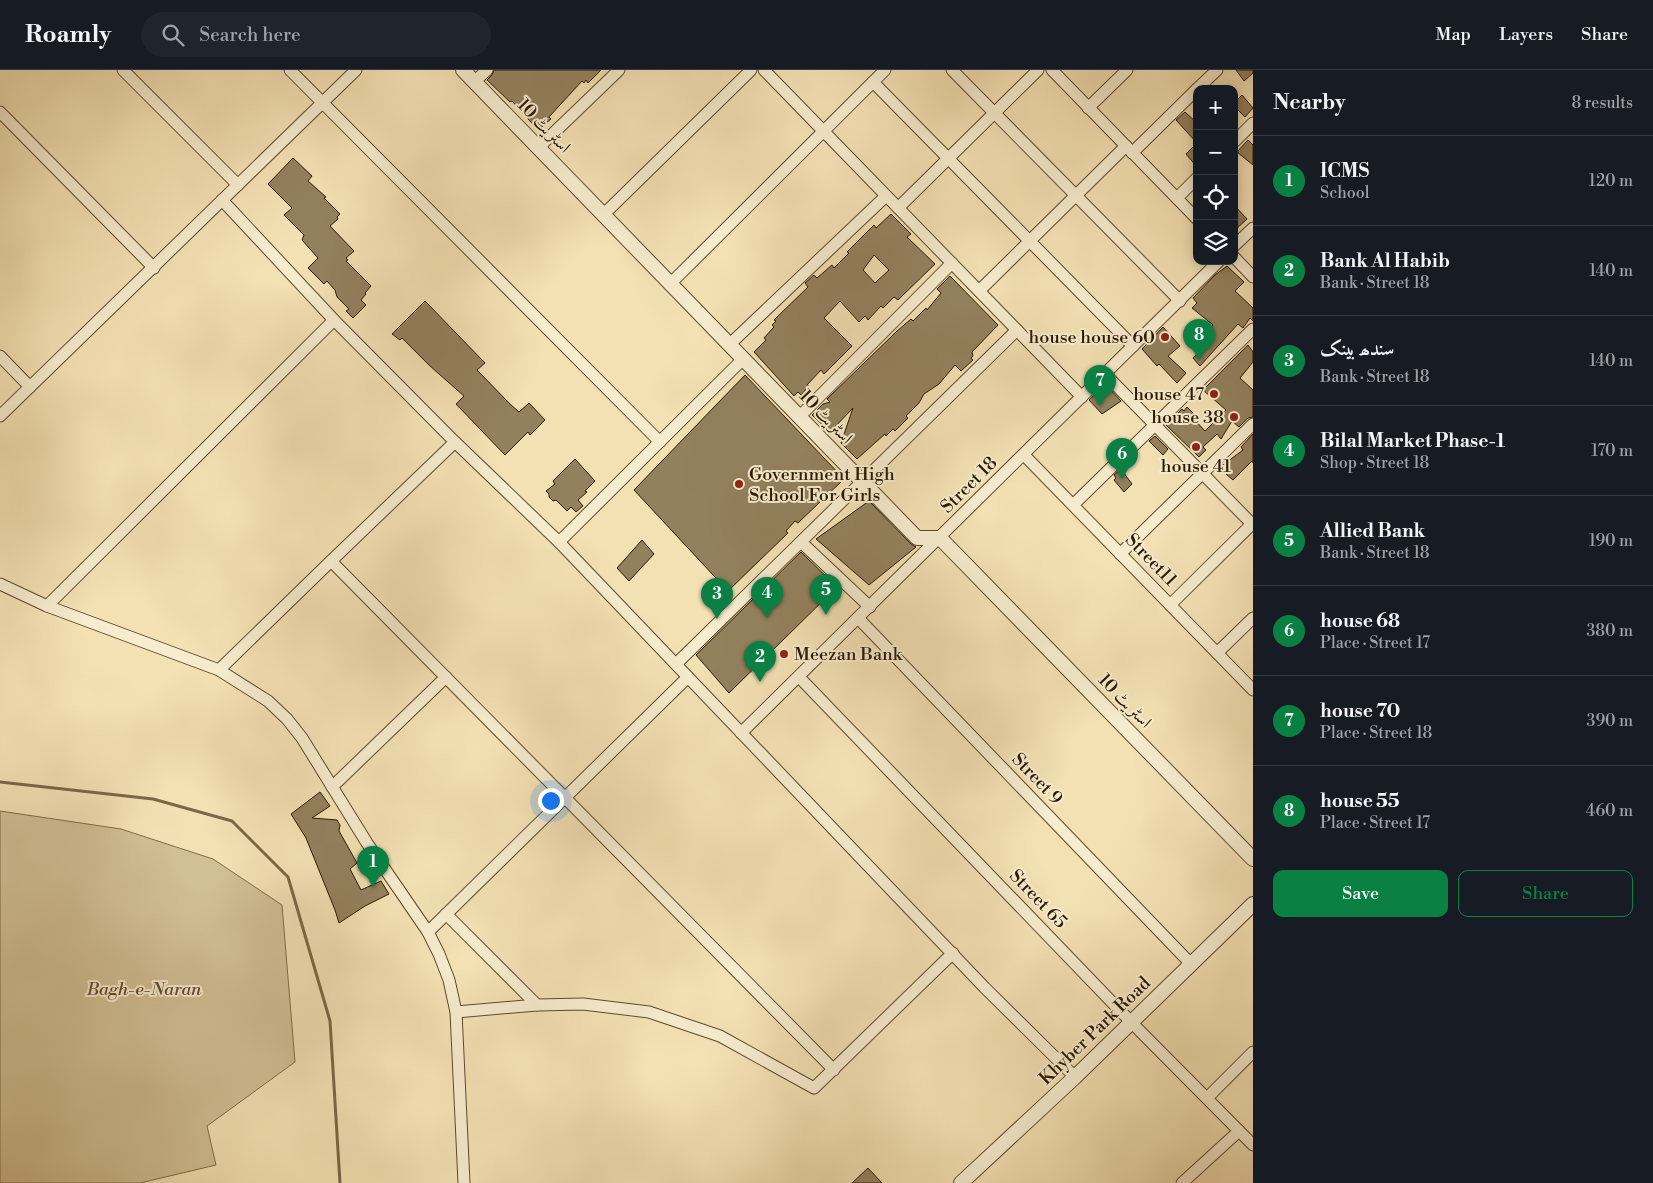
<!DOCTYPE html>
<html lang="en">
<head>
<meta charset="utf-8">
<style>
	:root { --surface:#171b24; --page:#20242c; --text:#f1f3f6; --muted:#9ea1a6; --line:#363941; --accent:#0b8043 }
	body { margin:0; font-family:"Libre Bodoni",Amiri,serif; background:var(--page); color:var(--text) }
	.controls { position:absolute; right:15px; top:15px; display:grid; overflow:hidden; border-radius:10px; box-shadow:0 2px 12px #0003 }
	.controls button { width:45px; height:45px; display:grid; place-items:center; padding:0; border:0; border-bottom:1px solid var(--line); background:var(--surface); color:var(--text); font:25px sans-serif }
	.you { position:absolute; left:550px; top:730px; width:18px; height:18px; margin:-12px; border:4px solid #fff; border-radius:50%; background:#1a73e8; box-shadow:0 0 0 8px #1a73e833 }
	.badge { display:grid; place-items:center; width:32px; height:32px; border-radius:50%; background:var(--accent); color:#fff; font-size:16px; font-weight:700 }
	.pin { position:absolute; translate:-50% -41px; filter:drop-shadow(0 1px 2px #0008) }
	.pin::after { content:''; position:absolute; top:26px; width:18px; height:15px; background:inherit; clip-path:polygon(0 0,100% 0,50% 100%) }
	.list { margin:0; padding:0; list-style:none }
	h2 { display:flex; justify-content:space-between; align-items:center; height:65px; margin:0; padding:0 20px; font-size:21px }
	h2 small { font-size:16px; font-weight:400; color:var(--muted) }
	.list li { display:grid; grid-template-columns:32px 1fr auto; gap:15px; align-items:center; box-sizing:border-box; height:90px; padding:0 20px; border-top:1px solid var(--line) }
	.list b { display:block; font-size:19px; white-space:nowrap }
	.list p { margin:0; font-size:16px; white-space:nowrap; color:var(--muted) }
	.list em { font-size:16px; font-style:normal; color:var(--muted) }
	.actions { display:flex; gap:10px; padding:15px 20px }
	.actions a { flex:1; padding:11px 0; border:1px solid var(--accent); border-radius:10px; text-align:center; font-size:18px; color:var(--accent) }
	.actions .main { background:var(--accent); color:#fff }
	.icon { flex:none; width:28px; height:28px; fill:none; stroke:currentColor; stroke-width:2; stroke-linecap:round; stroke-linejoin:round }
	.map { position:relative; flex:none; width:1253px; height:1113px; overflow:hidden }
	header { display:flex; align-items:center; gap:30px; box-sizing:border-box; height:70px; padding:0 25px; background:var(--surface); border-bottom:1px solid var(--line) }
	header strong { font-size:24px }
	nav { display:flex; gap:28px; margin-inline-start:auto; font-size:18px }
	.search { width:350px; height:45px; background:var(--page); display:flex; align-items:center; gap:12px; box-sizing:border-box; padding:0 18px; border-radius:28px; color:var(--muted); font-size:19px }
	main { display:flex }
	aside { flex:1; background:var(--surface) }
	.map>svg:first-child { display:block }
	.green { fill:#d1bf95; stroke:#7e6c4a }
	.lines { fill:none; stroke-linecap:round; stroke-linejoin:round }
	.stream { stroke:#7a6847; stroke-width:3 }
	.building { fill:#93815e; stroke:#2a1800; fill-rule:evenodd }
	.minor-casing { stroke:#5c4a2d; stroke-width:13 }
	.tertiary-casing { stroke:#5c4a2d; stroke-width:16 }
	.minor { stroke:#f7ecce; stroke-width:11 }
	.tertiary { stroke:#f7ecce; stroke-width:14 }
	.poi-dot { fill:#8f2418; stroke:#f7ecce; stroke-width:2 }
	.labels { text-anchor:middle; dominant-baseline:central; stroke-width:4; stroke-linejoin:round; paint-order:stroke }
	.street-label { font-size:18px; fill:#2a1800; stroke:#f7ecce }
	.poi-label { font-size:18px; fill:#2a1800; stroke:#f7ecce; text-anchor:end }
	.park-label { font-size:18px; font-style:italic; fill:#5c4a2d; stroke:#f7ecce }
</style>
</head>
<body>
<header>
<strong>Roamly</strong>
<div class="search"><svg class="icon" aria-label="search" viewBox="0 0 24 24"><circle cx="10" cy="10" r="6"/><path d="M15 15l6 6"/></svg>Search here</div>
<nav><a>Map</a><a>Layers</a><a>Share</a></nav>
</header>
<main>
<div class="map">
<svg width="1253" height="1113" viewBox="0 0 1253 1113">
	<rect width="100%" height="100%" fill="#f3e1b4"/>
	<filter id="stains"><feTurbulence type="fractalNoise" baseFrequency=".004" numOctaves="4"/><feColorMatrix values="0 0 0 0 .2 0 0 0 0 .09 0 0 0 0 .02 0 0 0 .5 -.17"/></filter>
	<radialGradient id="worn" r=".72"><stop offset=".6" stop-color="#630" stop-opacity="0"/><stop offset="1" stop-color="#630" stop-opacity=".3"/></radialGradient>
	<!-- green -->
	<path class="green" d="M0,741L121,759L213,789L282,835L295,992L207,1056L216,1095L140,1113H0Z"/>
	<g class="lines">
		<!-- stream -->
		<path class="stream" d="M0,712L153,729L232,751L288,807L330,951L340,1113"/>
	</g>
	<!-- building -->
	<g class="building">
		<path d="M494,0H601L588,13L586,10L584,13L582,11L549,47L551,49L538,60L512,31L510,32L487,10L492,5Z"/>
		<path d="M1236,0H1253V3L1244,11Z"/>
		<path d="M1242,25L1253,38L1245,47L1234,36V33Z"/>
		<path d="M1185,42L1197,53V97L1186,84L1197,73L1176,50Z"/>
		<path d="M1248,70L1253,75V95L1237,82Z"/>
		<path d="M293,88L312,106L308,111L326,127L324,128L340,144L337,147L338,149L330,156L354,181L346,188L348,190L346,191L371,216L365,223L366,224L361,230L366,235L353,248L346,241L349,239L337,227L335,220L327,211L324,214L308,198L318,188L302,170L304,165L284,145L292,138L268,114Z"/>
		<path d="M1234,135L1247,149L1234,161Z"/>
		<path d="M891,144L911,164L907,167L935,194L898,230L894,227L883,238L881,236L868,250L865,246L859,252L840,231L824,248L852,276L824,304L821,300L807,315L809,316L801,325L798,322L794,326L754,282L766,270L764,268L774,257L772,255L776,251L774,250L808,217L805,213L814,205L817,208L832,195L834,198L849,183L847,182L874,155L876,158ZM874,185L889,200L875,213L863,200Z"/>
		<path d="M1227,196L1244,212L1235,221L1253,238V251L1250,248L1243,258L1238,254L1200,296L1193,288L1199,282L1193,276L1213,255L1192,238L1197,233L1193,228L1215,205Z"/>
		<path d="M950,206L998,255L972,282L973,286L971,288L973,290L961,301L955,295L939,314L924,324L919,333L906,346L908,348L895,361L893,359L886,366L885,364L857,389L841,373L853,338L830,362L812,345L823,334L830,332L827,329L896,262L911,249L913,251L926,238L927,240L941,223L937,219Z"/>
		<path d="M425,231L485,293L477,300L510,334L519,342L529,333L545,350L530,365L528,362L505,385L456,334L464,326L430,296L402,268L400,270L392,264Z"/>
		<path d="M1163,257L1180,276L1168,286L1186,303L1177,313L1159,294L1157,296L1142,279Z"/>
		<path d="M1248,275L1253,282V292L1240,308L1253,320V347L1248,348L1239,357L1232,351L1221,369L1217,364L1203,377L1206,380L1199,387L1166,355L1182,339L1184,341L1187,337L1195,345L1193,348L1205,361L1226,340L1203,320Z"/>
		<path d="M745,305L844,409L798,453L795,451L786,461L788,463L728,521L634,420Z"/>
		<path d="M1105,314L1121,331L1102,344L1089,330Z"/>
		<path d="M1253,364V393L1252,391L1233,410L1219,398L1243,380L1241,377Z"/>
		<path d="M1155,366L1168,379L1163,385L1149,371Z"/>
		<path d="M575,389L595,411L585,421L587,422L578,430L583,436L576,442L571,437L567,441L556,430L553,431L549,427V424L546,421L555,414L553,411Z"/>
		<path d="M1121,399L1132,414L1124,422L1114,410L1116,408L1114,405Z"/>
		<path d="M869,431L911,474L916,477L869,515L816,469Z"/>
		<path d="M642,470L654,484L629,511L617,498Z"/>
		<path d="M801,482L837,517L729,623L696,585Z"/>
		<path d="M320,722L330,736L312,748L337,750L340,755L339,761L357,793L350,799L361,820L381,811L389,824L365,836L339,853L335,840L306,768L291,744Z"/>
		<path d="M868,1098L882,1113H852Z"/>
	</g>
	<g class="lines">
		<defs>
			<g id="minor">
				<path d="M123,0L238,115"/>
				<path d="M290,0L660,372"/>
				<path d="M764,0L1082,327"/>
				<path d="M952,0L1180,231"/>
				<path d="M1052,0L1197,149"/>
				<path d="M474,12L487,0"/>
				<path d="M873,12L1133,276"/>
				<path d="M1197,19L1217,0"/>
				<path d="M1088,38L1127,0"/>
				<path d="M0,42L154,198"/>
				<path d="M1234,72L1253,53"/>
				<path d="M538,78L619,0"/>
				<path d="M1132,83L1197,19"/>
				<path d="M1177,128L1197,108"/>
				<path d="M222,130L334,250L455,372L559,472L985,918L1075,1007"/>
				<path d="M898,138L1038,0"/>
				<path d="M603,145L751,0"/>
				<path d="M1234,176L1253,158"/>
				<path d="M1234,187L1253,207"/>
				<path d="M670,214L885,0"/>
				<path d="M979,221L1126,76"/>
				<path d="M729,275L886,126"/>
				<path d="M0,286L30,317"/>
				<path d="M1105,304L1252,454"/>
				<path d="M0,346L356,0"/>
				<path d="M799,347L952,193"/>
				<path d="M1024,385L1253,620"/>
				<path d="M1073,435L1253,259"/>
				<path d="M559,472L743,289"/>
				<path d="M801,472L870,537"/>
				<path d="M1120,484L1253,354"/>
				<path d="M331,491L834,1000"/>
				<path d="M0,514L47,536L219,600L268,631L287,649L302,668L367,773L428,862L439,884L449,910L456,942L464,1113"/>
				<path d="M1170,535L1253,453"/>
				<path d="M47,536L334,250"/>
				<path d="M858,548L1191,894"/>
				<path d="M1217,583L1253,548"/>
				<path d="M676,594L1017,260"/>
				<path d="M219,600L331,491L455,372"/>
				<path d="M799,607L1131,952L1253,1075"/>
				<path d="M741,663L1219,191"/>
				<path d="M332,717L446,607"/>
				<path d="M446,844L537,935"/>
				<path d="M428,862L688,607"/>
				<path d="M456,942L537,935L583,934L649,942L720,966L814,1018L953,883"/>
				<path d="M1207,1028L1253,982"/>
				<path d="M1182,1113L1239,1061"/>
			</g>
			<g id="tertiary">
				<path d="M463,0L917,468H940L1253,789"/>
				<path d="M961,1113L1075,1007L1253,834"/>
			</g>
		</defs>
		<!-- minor casing -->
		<use href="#minor" class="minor-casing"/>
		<!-- tertiary casing -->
		<use href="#tertiary" class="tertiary-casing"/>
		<!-- minor -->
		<use href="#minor" class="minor"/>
		<!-- tertiary -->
		<use href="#tertiary" class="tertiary"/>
	</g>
	<!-- markers -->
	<g class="poi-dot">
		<circle cx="1165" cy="267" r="5"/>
		<circle cx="1214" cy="324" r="5"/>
		<circle cx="1234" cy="347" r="5"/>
		<circle cx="1196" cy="377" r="5"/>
		<circle cx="739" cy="414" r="5"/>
		<circle cx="784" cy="584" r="5"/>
	</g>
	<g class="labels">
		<!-- street labels -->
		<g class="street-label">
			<text transform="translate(544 56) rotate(46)">اسٹریٹ 10</text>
			<text transform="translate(826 347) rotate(46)">اسٹریٹ 10</text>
			<text transform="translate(969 415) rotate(-45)">Street 18</text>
			<text transform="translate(1151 490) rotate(46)">Street11</text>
			<text transform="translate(1125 631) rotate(46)">اسٹریٹ 10</text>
			<text transform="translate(1037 709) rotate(46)">Street 9</text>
			<text transform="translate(1038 829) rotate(46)">Street 65</text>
			<text transform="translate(1095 961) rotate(-44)">Khyber Park Road</text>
		</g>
		<!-- poi labels -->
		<g class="poi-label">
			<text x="1155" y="267">house house 60</text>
			<text x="1204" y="324">house 47</text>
			<text x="1224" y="347">house 38</text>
			<text x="1196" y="396" text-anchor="middle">house 41</text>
			<text x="749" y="404" text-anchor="start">Government High<tspan x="749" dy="21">School For Girls</tspan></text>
			<text x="794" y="584" text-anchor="start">Meezan Bank</text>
		</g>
		<!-- park labels -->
		<g class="park-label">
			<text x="144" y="919">Bagh-e-Naran</text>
		</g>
	</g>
	<rect width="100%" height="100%" filter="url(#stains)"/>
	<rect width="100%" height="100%" fill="url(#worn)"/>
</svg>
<div class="controls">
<button>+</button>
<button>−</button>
<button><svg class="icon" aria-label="locate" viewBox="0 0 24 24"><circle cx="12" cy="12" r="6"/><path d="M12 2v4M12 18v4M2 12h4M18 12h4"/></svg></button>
<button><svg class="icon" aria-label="layers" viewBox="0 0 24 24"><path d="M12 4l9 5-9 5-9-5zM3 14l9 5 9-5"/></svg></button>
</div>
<div class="you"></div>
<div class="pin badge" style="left:373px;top:817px">1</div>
<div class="pin badge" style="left:760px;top:612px">2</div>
<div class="pin badge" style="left:717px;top:549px">3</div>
<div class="pin badge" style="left:767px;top:548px">4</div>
<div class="pin badge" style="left:826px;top:545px">5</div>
<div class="pin badge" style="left:1122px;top:409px">6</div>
<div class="pin badge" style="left:1100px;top:336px">7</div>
<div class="pin badge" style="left:1199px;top:290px">8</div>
</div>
<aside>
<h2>Nearby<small>8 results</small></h2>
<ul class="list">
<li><span class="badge">1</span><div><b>ICMS</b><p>School</p></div><em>120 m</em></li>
<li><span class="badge">2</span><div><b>Bank Al Habib</b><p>Bank · Street 18</p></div><em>140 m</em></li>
<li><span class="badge">3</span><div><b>سندھ بینک</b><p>Bank · Street 18</p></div><em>140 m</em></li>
<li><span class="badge">4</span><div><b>Bilal Market Phase-1</b><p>Shop · Street 18</p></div><em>170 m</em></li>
<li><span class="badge">5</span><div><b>Allied Bank</b><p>Bank · Street 18</p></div><em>190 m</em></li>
<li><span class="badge">6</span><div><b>house 68</b><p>Place · Street 17</p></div><em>380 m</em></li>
<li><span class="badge">7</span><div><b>house 70</b><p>Place · Street 18</p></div><em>390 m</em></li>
<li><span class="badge">8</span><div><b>house 55</b><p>Place · Street 17</p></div><em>460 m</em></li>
</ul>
<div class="actions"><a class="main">Save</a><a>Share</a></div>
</aside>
</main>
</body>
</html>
